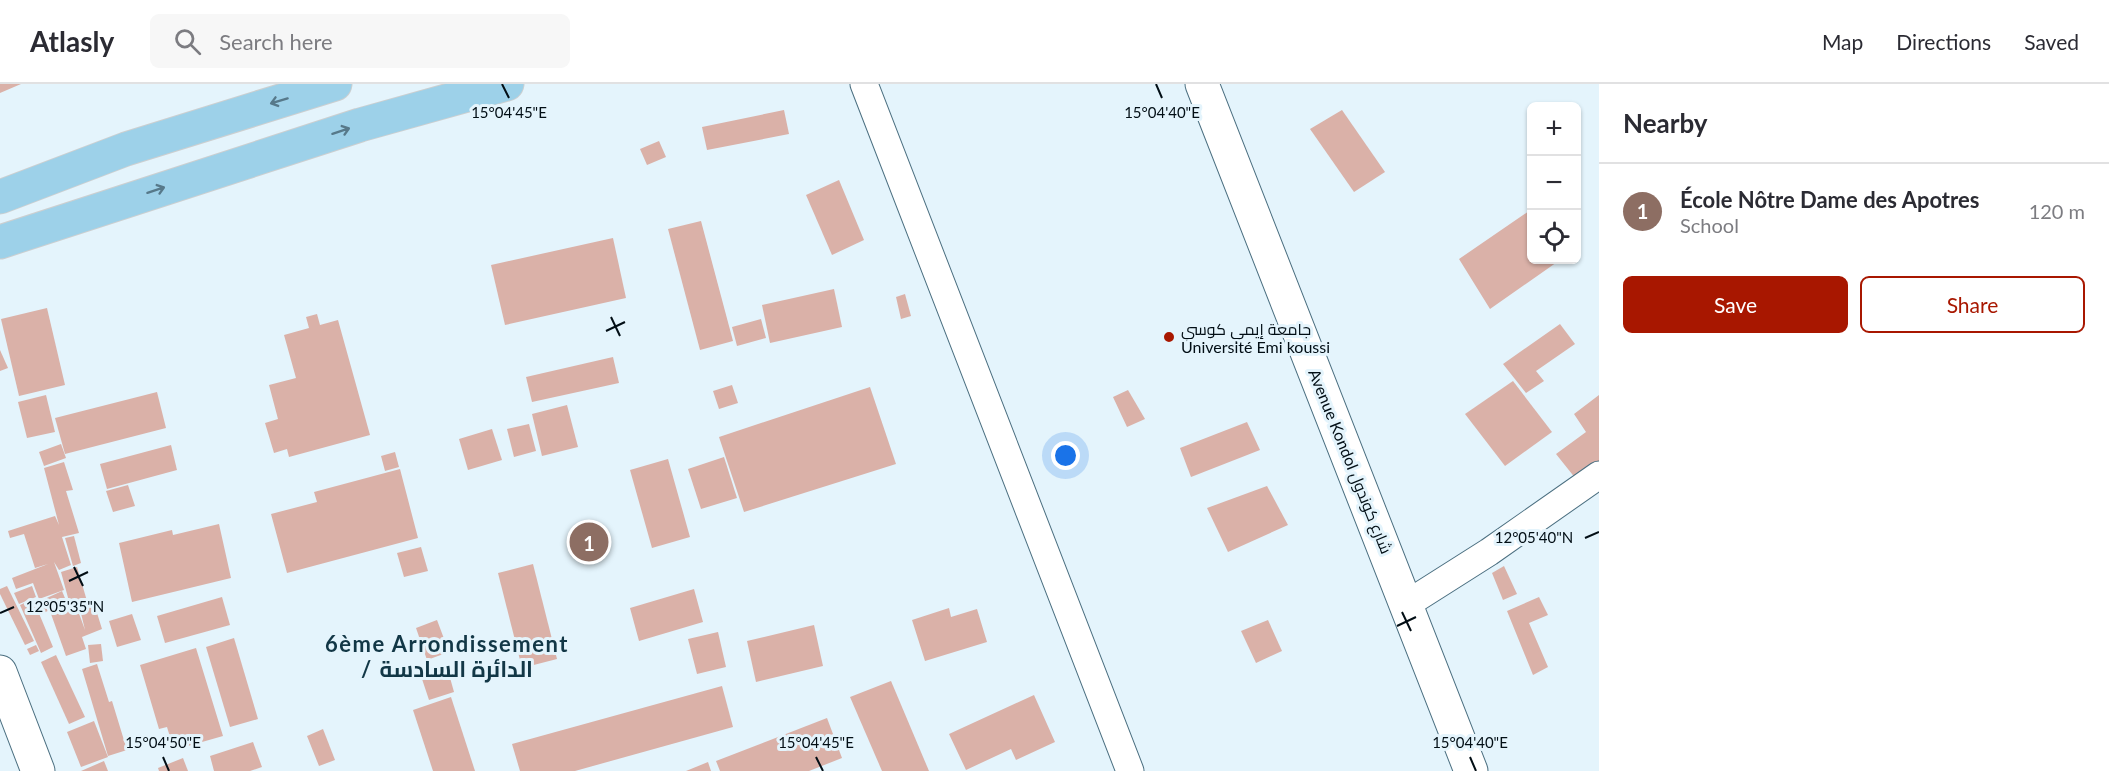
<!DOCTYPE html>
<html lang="en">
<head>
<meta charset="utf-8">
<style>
	:root { --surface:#fff; --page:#f7f7f7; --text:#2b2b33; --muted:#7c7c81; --line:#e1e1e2; --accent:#a81700 }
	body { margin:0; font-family:Lato,Cairo,sans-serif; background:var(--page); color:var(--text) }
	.controls { position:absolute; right:18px; top:18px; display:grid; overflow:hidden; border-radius:9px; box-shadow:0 2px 4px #0004 }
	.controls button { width:54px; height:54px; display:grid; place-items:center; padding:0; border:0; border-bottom:2px solid var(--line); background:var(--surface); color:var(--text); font:30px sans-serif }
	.you { position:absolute; left:1066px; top:372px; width:21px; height:21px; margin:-15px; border:4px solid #fff; border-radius:50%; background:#1a73e8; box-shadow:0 0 0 9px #1a73e833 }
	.badge { display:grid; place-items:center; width:39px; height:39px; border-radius:50%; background:var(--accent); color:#fff; font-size:20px; font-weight:700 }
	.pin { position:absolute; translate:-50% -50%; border:3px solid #fff; box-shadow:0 2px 6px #0006 }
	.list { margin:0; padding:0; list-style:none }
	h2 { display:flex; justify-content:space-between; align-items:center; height:78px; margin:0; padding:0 24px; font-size:26px }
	h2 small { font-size:20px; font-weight:400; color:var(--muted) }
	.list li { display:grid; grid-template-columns:39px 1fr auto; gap:18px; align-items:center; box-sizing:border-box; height:96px; padding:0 24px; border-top:2px solid var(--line) }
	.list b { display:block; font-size:22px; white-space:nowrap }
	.list p { margin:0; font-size:20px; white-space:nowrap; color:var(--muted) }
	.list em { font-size:20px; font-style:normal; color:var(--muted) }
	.actions { display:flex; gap:12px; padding:18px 24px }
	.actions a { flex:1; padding:14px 0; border:2px solid var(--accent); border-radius:9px; text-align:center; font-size:21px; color:var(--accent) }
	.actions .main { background:var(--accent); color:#fff }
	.icon { flex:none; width:33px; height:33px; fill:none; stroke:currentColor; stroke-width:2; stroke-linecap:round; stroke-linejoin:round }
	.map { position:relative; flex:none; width:1599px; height:687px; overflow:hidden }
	header { display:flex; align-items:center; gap:36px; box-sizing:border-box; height:84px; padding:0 30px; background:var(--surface); border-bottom:2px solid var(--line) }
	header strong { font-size:28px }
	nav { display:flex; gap:33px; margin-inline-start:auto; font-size:21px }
	.search { width:420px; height:54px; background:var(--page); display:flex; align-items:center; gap:15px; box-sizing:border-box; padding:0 21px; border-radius:9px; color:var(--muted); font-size:22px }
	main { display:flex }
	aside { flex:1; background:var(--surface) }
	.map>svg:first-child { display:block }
	.building { fill:#dab1a8 }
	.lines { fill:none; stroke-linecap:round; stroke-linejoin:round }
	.minor-casing { stroke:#4b6f80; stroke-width:29 }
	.tertiary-casing { stroke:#4b6f80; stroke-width:35 }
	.primary-casing { stroke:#cccfd0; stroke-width:35 }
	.minor { stroke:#fff; stroke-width:27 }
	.tertiary { stroke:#fff; stroke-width:33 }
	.primary { stroke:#9dd1e9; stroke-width:33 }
	.oneway { stroke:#57798a }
	.ticks { fill:none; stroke:#020e15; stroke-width:2 }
	.poi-dot { fill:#a81700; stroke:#e4f4fc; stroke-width:2 }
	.labels { text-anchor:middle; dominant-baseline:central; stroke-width:6; stroke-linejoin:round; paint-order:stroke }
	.poi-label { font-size:16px; fill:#020e15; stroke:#e4f4fc; text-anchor:start }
	.street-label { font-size:16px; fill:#020e15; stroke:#e4f4fc }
	.district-label { font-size:22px; font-weight:bold; letter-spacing:1.5px; fill:#123746; stroke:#e4f4fc }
	.ticks-label { font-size:15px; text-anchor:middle; fill:#020e15; stroke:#e4f4fc; stroke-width:6; stroke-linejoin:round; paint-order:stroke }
</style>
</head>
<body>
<header>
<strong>Atlasly</strong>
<div class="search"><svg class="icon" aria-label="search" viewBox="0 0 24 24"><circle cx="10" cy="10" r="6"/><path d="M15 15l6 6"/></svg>Search here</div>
<nav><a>Map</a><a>Directions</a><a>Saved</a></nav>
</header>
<main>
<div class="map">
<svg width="1599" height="687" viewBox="0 0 1599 687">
	<rect width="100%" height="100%" fill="#e4f4fc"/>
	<!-- building -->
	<g class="building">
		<path d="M0,0H21L0,9Z"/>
		<path d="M784,26L789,50L707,66L702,43Z"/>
		<path d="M1342,26L1385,88L1354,108L1310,45Z"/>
		<path d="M659,57L666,73L647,81L640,65Z"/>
		<path d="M839,96L864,156L832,171L806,111Z"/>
		<path d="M1532,125V176H1560L1490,225L1459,175Z"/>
		<path d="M701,137L733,257L700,266L668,145Z"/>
		<path d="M613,154L626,214L505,241L491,181Z"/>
		<path d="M834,205L842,243L770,259L762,221Z"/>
		<path d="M905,210L911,232L901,235L896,213Z"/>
		<path d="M47,224L65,301L19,312L1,235Z"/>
		<path d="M317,230L320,241L338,236L370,351L289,373L287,365L274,369L265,339L278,335L269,301L296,294L284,251L309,244L306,233Z"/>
		<path d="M761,235L766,254L737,262L732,243Z"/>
		<path d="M1560,240L1575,260L1536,287L1544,297L1526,309L1503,280Z"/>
		<path d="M0,266L8,284L0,287Z"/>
		<path d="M613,273L619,299L532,318L526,293Z"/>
		<path d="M1513,297L1552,348L1505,382L1465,330Z"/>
		<path d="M732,301L738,319L719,325L713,307Z"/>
		<path d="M870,303L896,380L744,428L719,353Z"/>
		<path d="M1128,306L1145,335L1127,343L1113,313Z"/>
		<path d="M157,308L166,344L65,370L55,334Z"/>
		<path d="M46,311L55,348L27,354L18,318Z"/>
		<path d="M1599,311V377L1576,395L1556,370L1586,348L1574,330Z"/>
		<path d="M567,321L578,363L542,372L532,330Z"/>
		<path d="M1247,338L1260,366L1191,393L1180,364Z"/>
		<path d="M529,340L536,367L514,373L507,345Z"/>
		<path d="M492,345L502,376L468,386L459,355Z"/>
		<path d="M61,360L66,374L44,382L39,368Z"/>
		<path d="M171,361L177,386L107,405L100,380Z"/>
		<path d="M395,368L399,383L385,387L381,372Z"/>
		<path d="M724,373L737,414L701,425L688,385Z"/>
		<path d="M668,375L690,453L652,464L630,386Z"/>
		<path d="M64,378L73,406L66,407L79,449L62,453L71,481L59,486L54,478L64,506L39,515L33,499L16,505L12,494L48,480L35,484L24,450L10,454L8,447L55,432L59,441L44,384Z"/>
		<path d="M400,385L418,454L287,489L271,430L317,418L314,408Z"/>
		<path d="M128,401L135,422L113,428L106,407Z"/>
		<path d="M1267,402L1288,441L1228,468L1207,424Z"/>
		<path d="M219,440L231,494L132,518L119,459L172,446L173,451Z"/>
		<path d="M74,452L81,479L73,482L65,454Z"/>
		<path d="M421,463L428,487L404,493L397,469Z"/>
		<path d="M533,480L557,575L522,584L498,489Z"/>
		<path d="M1504,482L1517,510L1503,516L1492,489Z"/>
		<path d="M77,483L87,517L70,521L61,488Z"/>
		<path d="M7,502L34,557L25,561L0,510V505Z"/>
		<path d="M32,502L36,513L19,520L14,509Z"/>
		<path d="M694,505L703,538L639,557L630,524Z"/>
		<path d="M62,507L67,519L43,529L38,518Z"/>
		<path d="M222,513L230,541L165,559L157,532Z"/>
		<path d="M1539,513L1548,531L1529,539L1548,583L1533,591L1507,527Z"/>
		<path d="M33,515L53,563L41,569L20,521Z"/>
		<path d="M93,516L102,545L82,553L86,565L66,572L51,530L76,521L85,546L79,521Z"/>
		<path d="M949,524L951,533L977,525L987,558L925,577L912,536Z"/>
		<path d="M132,530L141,556L117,563L109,537Z"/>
		<path d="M437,536L449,568L427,576L416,544Z"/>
		<path d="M1268,536L1282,567L1256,579L1241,547Z"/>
		<path d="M814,541L823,582L756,598L747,557Z"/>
		<path d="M718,548L726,583L697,590L688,555Z"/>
		<path d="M234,554L258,635L230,643L206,563Z"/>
		<path d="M101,560L103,577L90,579L88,561Z"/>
		<path d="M36,561L39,567L30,571L27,565Z"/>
		<path d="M196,564L223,652L174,666L167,643L159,645L140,581Z"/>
		<path d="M56,571L85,633L69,640L41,578Z"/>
		<path d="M97,580L109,618L112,617L127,666L108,672L82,585Z"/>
		<path d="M447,583L454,608L429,616L421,592Z"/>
		<path d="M891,597L929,687H882L850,613Z"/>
		<path d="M722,602L733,643L575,687H520L512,660Z"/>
		<path d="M1034,611L1055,658L1016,676L1011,665L966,686L949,650Z"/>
		<path d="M451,613L475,687H433L413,626Z"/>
		<path d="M827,634L842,674L809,687H720L716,677Z"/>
		<path d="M94,637L108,673L81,683L67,648Z"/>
		<path d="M323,645L335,676L319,682L307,652Z"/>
		<path d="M253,658L262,683L250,687H214L210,672Z"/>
		<path d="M183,674L188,687H159L158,684Z"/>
		<path d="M104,677L108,687H81Z"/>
		<path d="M708,678L711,687H686Z"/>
	</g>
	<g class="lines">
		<defs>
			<g id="minor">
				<path d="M864,0L1130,687"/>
				<path d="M1407,520L1489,468L1599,391"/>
			</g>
			<g id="tertiary">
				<path d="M1202,0L1471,687"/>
				<path d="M0,588L38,687"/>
			</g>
			<g id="primary">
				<path d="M0,113L126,65L335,0"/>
				<path d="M0,158L360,41L507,0"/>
			</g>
		</defs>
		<!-- minor casing -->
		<use href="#minor" class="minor-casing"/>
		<!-- tertiary casing -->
		<use href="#tertiary" class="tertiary-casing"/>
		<!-- primary casing -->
		<use href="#primary" class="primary-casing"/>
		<!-- minor -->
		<use href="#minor" class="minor"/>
		<!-- tertiary -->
		<use href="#tertiary" class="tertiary"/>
		<!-- primary -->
		<use href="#primary" class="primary"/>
	</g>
	<!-- one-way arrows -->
	<defs><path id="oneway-shaft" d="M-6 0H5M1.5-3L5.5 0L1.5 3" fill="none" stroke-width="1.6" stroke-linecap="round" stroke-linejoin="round" transform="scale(1.5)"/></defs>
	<g class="oneway">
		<use href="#oneway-shaft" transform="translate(279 17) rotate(163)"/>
		<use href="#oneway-shaft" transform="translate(341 47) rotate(-18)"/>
		<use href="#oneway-shaft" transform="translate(156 106) rotate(-18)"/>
	</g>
	<!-- ticks -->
	<path class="ticks" d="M502,0L509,14M1156,0L1162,14M611,233L620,252M606,247L625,238M1585,454L1599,448M74,483L83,502M69,497L88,488M1402,528L1411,547M0,529L14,523M1397,542L1416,533M163,673L169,687M816,673L823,687M1470,673L1476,687"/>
	<!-- markers -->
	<circle class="poi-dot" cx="1169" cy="253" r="6"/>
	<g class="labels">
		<!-- poi labels -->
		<g class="poi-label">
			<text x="1181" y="244">جامعة إيمي كوسي<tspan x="1181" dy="18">Université Emi koussi</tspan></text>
		</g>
		<!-- street labels -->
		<g class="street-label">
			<text transform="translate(1351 377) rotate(68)">Avenue Kondol شارع كوندول</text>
		</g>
		<!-- district labels -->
		<g class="district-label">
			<text x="447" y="559">6ème Arrondissement<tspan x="447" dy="25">/ الدائرة السادسة</tspan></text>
		</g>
	</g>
	<g class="ticks-label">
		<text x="509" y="34">15°04'45"E</text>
		<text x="1162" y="34">15°04'40"E</text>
		<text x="1534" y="459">12°05'40"N</text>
		<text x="65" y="528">12°05'35"N</text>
		<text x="163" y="664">15°04'50"E</text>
		<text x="816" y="664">15°04'45"E</text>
		<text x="1470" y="664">15°04'40"E</text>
	</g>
</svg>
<div class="controls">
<button>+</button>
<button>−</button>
<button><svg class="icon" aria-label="locate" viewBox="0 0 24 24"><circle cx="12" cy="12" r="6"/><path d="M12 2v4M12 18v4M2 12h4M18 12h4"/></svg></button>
</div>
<div class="you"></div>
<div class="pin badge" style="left:589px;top:458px;background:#8d6e63">1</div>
</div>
<aside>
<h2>Nearby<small></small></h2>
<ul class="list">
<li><span class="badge" style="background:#8d6e63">1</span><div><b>École Nôtre Dame des Apotres</b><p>School</p></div><em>120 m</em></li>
</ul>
<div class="actions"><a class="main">Save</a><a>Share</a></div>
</aside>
</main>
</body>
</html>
